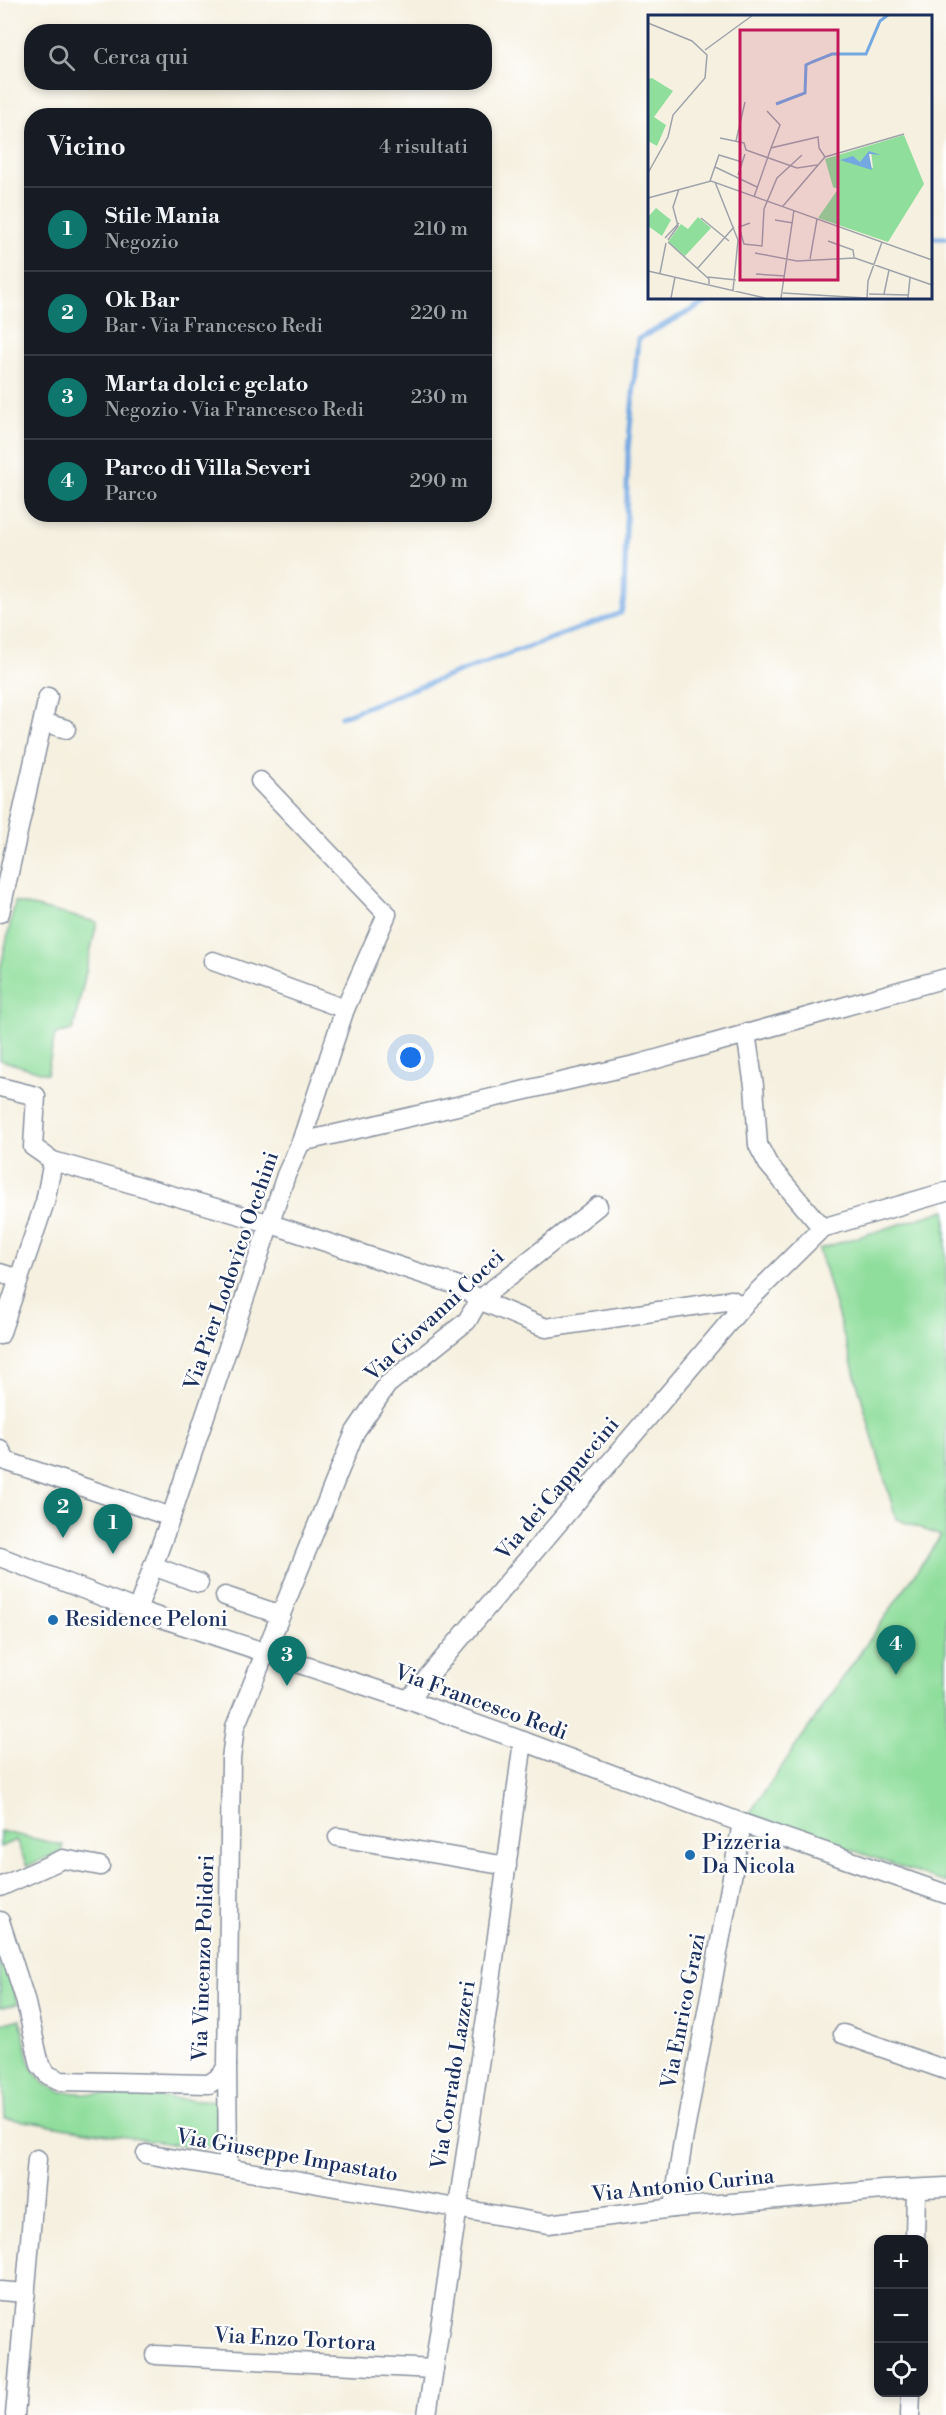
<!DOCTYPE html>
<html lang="it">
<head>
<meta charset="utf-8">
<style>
	:root { --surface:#171b24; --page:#242831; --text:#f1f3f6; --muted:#9ea1a6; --line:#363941; --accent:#0f766e }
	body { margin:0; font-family:"Libre Bodoni",serif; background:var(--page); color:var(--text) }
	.controls { position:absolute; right:18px; bottom:18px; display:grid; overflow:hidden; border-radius:12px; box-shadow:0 3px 9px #0003 }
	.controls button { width:54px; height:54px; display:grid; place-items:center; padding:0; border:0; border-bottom:2px solid var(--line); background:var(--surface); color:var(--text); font:30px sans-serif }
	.you { position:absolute; left:411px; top:1058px; width:21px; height:21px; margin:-15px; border:4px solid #fff; border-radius:50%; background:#1a73e8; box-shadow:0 0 0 9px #1a73e833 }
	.badge { display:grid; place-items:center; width:39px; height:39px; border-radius:50%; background:var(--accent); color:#fff; font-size:20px; font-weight:700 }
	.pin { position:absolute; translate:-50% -50px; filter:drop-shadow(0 2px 3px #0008) }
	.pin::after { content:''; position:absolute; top:32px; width:21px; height:18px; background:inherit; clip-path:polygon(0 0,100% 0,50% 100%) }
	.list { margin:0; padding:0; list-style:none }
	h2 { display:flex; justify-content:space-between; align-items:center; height:78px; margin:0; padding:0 24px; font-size:26px }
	h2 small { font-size:20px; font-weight:400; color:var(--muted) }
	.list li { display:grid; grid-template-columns:39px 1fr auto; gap:18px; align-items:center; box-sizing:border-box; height:84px; padding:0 24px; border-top:2px solid var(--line) }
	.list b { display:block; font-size:22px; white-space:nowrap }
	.list p { margin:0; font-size:20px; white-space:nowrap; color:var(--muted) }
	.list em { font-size:20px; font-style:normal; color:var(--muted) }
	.icon { flex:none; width:33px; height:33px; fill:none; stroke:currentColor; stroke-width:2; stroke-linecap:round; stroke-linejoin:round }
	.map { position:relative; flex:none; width:946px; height:2415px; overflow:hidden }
	.search { position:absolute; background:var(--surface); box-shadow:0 3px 9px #0003; left:24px; top:24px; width:468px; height:66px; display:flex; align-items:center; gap:15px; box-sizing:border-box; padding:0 21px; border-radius:24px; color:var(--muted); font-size:22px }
	.panel { position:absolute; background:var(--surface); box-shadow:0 3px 9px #0003; left:24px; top:108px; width:468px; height:414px; border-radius:24px }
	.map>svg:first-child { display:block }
	.green { fill:#90de9c; stroke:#56867d; stroke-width:1.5 }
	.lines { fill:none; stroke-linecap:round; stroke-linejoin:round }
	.stream { stroke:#73a8e1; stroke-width:5 }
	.minor-casing { stroke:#88909e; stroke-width:21 }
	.minor { stroke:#fff; stroke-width:18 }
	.poi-dot { fill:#1f6fb2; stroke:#fff; stroke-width:2 }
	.labels { text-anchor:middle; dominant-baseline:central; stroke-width:4.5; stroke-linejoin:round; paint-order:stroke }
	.street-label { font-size:21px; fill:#1b2f5e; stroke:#fff }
	.poi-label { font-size:21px; fill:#1b2f5e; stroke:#fff; text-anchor:start }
	.inset-river { fill:none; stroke:#73a8e1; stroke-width:3 }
	.inset-road { fill:none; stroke:#9ea3ab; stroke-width:1.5 }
	.view { fill:#c2185b; fill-opacity:0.15; stroke:#c2185b; stroke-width:3 }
	.inset-edge { fill:none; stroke:#1b2f5e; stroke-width:3 }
</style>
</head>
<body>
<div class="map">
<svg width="946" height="2415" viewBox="0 0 946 2415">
	<rect width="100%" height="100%" fill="#fff"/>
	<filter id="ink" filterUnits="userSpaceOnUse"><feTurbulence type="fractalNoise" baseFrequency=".0167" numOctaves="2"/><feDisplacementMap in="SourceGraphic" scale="12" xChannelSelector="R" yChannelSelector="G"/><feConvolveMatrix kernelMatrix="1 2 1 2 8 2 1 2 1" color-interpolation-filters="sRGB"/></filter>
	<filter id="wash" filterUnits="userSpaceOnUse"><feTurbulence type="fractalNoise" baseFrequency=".008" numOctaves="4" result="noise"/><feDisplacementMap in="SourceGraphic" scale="24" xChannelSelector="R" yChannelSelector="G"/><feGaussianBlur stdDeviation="1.35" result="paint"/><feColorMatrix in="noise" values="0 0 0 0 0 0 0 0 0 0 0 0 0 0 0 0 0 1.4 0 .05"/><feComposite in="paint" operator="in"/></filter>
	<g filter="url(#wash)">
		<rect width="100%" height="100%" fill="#f5f0df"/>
		<!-- green -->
		<g class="green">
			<path d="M15,902L97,922L73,1030L55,1034L47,1074L0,1060V970Z"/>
			<path d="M946,1210V1883L749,1814L941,1536L896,1519L819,1249Z"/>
			<path d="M0,1831L63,1845L61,1852L27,1866L16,1840L0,1847Z"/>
			<path d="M0,1948L18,2004L0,2008Z"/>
			<path d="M20,2019L31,2067L44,2084L63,2092L218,2101L216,2136L212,2145L203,2149L5,2118L0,2024Z"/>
		</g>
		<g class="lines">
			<!-- stream -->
			<g class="stream">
				<path d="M930,238H946"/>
				<path d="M341,717L402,693L621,613L624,599L628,451L638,339L716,297"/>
			</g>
		</g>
	</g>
	<g filter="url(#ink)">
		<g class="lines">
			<defs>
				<g id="minor">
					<path d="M43,722L66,729"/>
					<path d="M260,781L387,914L345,1009L301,1142"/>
					<path d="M0,913L48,697"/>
					<path d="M213,961L345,1009"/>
					<path d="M746,1033L754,1086L758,1145L768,1164L822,1228"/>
					<path d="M0,1087L36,1096L33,1147L53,1161L271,1224L462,1287L479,1300L546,1328L732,1300L742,1307"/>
					<path d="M0,1273L19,1279"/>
					<path d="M0,1335L45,1202L53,1161"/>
					<path d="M0,1449L6,1461L171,1517"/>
					<path d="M0,1557L137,1610L408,1700L523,1741L742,1823L946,1894"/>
					<path d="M153,1566L199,1583"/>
					<path d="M225,1596L281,1615"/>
					<path d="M137,1610L171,1517L286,1175L301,1142L639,1064L946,978"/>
					<path d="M408,1700L742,1307L822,1228L946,1192"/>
					<path d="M338,1837L507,1866"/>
					<path d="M0,1887L63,1859L100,1866"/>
					<path d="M0,1921L25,1999L40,2065L48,2075L61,2081L209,2084L221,2076L227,2065L231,1759L235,1727L355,1432L387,1385L467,1321L479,1300L598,1206"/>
					<path d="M843,2034L946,2070"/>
					<path d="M227,2065L228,2168"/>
					<path d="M146,2154L548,2224L673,2208L883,2190L946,2187"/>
					<path d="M673,2208L683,2141L742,1823"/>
					<path d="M915,2240L916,2189"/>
					<path d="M0,2291L26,2293"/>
					<path d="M155,2355L434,2369"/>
					<path d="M15,2415L37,2159"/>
					<path d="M427,2415L488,2004L523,1741"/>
					<path d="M910,2415L911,2392"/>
				</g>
			</defs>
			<!-- minor casing -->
			<use href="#minor" class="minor-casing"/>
			<!-- minor -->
			<use href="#minor" class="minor"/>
		</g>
	</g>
	<!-- markers -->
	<g class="poi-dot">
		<circle cx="53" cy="1620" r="6"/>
		<circle cx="690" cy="1855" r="6"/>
	</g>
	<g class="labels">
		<!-- street labels -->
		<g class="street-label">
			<text transform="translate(232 1271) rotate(-71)">Via Pier Lodovico Occhini</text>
			<text transform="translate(435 1316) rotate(-43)">Via Giovanni Cocci</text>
			<text transform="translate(558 1489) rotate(-50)">Via dei Cappuccini</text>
			<text transform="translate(481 1703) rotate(20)">Via Francesco Redi</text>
			<text transform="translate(204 1958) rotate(-88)">Via Vincenzo Polidori</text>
			<text transform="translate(684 2011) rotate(-79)">Via Enrico Grazi</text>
			<text transform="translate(454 2075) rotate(-81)">Via Corrado Lazzeri</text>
			<text transform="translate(287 2156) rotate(10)">Via Giuseppe Impastato</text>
			<text transform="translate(683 2186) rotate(-6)">Via Antonio Curina</text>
			<text transform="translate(295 2340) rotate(3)">Via Enzo Tortora</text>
		</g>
		<!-- poi labels -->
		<g class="poi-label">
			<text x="65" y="1620">Residence Peloni</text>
			<text x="702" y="1843">Pizzeria<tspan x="702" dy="24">Da Nicola</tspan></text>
		</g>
	</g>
	<!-- overview -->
	<g transform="translate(648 15)">
		<rect width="284" height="284" fill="#f5f0df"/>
		<path d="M4,63L25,76L6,102L18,110L9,131L0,126V64ZM256,120L276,169L240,227L170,203L190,174L185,172L177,144ZM223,136L225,153L196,145L206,142L212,147ZM8,193L23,205L14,221L0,211V202ZM50,202L63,213L37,241L20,227L33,209L40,214Z" fill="#90de9c" fill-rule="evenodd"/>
		<path d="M221,136L233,140L221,139L224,155L192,145L205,141L212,147Z" fill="#73a8e1"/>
		<path class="inset-river" d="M128,89L157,78L158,50L164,47L184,39H218L232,6L240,0"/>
		<path class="inset-road" d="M0,8L44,26L59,40L57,63L25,100L20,122L0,158M57,35L105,0M119,96L132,110L123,133M72,123L96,128L98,135L149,153L169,150M88,126L97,87M67,152L109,172M90,160L97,139M62,166L71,140L94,147M67,167L90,225L85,276M106,182L123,133L170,122L171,133L177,142M0,183L63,166L284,245M135,191L177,142L256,119M53,203L81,226M127,205L145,208M102,208L91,212L96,229L114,231L116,194L129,163L154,140M17,223L31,208M20,225L30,211L25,192L31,174M180,226L205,235L206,242M20,227L61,264V269M107,238L149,246L207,243L284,270M162,244L169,204M49,254L86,212M0,256L117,283M12,258L18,228M108,259L137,261M60,262L88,265M135,278L218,283M221,279L260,280M236,279L241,255M23,283L27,262M133,283L146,195M219,283L220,266L234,227M260,283L262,263"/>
		<path class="view" d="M92,15H190V265H92Z"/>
		<rect width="284" height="284" class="inset-edge"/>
	</g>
</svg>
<div class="controls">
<button>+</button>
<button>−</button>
<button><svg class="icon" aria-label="locate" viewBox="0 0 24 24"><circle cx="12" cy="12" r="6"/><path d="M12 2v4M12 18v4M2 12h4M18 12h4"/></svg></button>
</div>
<div class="you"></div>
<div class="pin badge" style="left:113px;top:1554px">1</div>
<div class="pin badge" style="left:63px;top:1538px">2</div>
<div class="pin badge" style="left:287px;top:1686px">3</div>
<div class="pin badge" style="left:896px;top:1675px">4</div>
<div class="search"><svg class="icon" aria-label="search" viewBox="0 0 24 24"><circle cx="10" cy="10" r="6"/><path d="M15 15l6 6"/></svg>Cerca qui</div>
<section class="panel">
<h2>Vicino<small>4 risultati</small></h2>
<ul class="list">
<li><span class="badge">1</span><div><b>Stile Mania</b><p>Negozio</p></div><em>210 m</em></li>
<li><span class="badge">2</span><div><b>Ok Bar</b><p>Bar · Via Francesco Redi</p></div><em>220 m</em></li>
<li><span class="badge">3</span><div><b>Marta dolci e gelato</b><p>Negozio · Via Francesco Redi</p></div><em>230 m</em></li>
<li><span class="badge">4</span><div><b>Parco di Villa Severi</b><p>Parco</p></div><em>290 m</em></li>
</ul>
</section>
</div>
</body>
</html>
